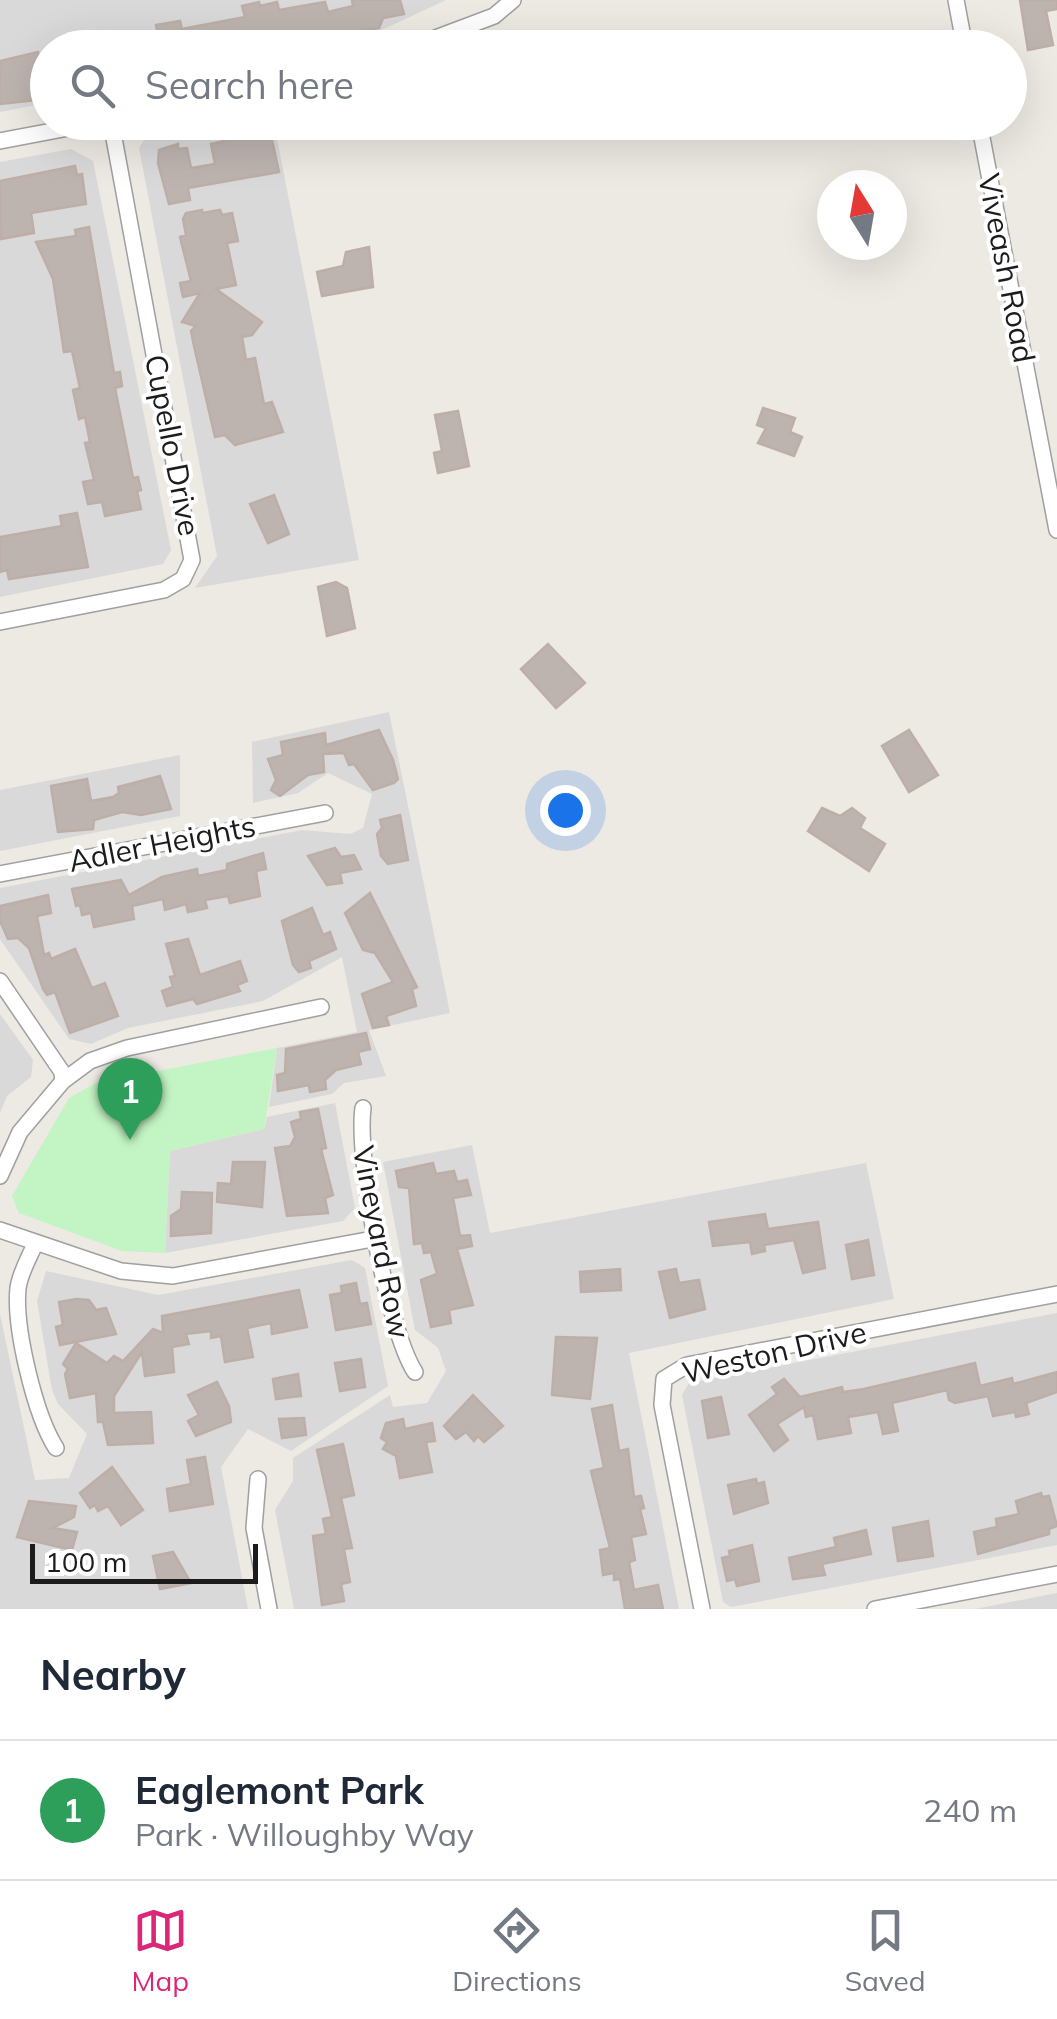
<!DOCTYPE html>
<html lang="en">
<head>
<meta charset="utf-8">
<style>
	:root { --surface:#fff; --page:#f6f6f7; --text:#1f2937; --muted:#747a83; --line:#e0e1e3; --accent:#db2777 }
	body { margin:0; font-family:Mulish,sans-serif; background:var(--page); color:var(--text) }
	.compass { position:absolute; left:817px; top:170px; width:90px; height:90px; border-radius:50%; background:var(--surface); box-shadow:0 10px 40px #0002; rotate:349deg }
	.scale { position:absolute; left:30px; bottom:25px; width:228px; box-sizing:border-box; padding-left:10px; border:5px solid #1c1c1c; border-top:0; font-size:28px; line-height:35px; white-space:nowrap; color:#1c1c1c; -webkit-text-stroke:8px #fff; paint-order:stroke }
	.you { position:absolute; left:565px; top:810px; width:35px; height:35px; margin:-25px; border:8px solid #fff; border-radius:50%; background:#1a73e8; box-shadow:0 0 0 15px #1a73e833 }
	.badge { display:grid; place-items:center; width:65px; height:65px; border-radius:50%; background:var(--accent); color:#fff; font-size:32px; font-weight:700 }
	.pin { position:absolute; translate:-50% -82px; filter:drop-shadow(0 2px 5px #0008) }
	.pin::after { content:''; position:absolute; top:52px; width:35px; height:30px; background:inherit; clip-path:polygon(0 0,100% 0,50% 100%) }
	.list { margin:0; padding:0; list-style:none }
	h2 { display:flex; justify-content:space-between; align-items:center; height:130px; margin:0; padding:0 40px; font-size:42px }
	h2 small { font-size:32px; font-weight:400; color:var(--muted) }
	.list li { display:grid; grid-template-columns:65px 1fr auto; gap:30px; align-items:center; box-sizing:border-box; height:140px; padding:0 40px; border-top:2px solid var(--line) }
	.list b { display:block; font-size:38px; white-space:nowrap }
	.list p { margin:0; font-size:32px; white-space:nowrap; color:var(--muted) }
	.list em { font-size:32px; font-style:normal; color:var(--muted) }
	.icon { flex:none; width:55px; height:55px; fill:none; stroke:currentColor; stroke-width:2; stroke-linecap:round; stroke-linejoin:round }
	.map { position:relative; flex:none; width:1057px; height:1609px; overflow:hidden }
	.search { position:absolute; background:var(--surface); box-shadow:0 10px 40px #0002; left:30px; right:30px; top:30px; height:110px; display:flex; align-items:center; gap:25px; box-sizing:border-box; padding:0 35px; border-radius:55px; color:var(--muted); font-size:38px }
	.sheet { height:270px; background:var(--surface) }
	nav { display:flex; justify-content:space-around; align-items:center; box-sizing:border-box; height:140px; border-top:2px solid var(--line); background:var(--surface); font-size:28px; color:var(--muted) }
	nav a { display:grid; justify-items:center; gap:5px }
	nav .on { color:var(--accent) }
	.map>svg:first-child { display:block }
	.residential { fill:#dad9d9 }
	.park { fill:#c3f4c4 }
	.building { fill:#bdb4b0; stroke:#bdafa7; stroke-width:2.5 }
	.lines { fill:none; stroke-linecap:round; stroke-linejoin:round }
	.minor-casing { stroke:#a0a0a0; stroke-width:18 }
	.minor { stroke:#fff; stroke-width:15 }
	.labels { text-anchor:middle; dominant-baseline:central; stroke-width:8; stroke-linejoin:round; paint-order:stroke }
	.street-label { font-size:30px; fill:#1c1c1c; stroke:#fff }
</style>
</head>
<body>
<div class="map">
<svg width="1057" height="1609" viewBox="0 0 1057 1609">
	<rect width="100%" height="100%" fill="#ede9e3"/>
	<!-- residential -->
	<g class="residential">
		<path d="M0,0H446L371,35L322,47L48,48L47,103L0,112Z"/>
		<path d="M197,123H274L359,560L195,588L217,556L139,148L149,132Z"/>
		<path d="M71,149L93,161L171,550L163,564L0,597V162Z"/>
		<path d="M389,712L450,1013L369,1030L386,1076L344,1083L332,1094L269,1107L277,1048L357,1032L342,957L263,1001L128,1028L91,1044L69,1039L0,939V888L302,830L350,834L363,828L372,794L328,773L298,793L253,803L252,742Z"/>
		<path d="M180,755V816L0,851V790Z"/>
		<path d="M0,1014L33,1060L31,1077L7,1096L0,1113Z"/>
		<path d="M335,1103L355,1208L343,1221L165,1253L170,1151L264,1129L267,1117Z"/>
		<path d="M472,1145L490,1233L866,1163L894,1299L629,1353L679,1609H294L275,1510L293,1481V1458L390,1395L393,1407L427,1403L446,1371L438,1348L415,1330L383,1162Z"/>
		<path d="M352,1260L365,1268L388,1386L291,1451L248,1429L221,1467L248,1609H0V1314L35,1480L69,1478L87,1434L58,1404L52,1390L37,1301L46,1271L158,1295Z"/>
		<path d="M1057,1313V1545L731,1607L723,1602L682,1395L689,1383Z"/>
		<path d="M1057,1593V1609H975Z"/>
	</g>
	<!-- park -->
	<path class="park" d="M277,1048L264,1129L170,1151L165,1253L122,1251L19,1213L12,1196L69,1098L96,1083Z"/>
	<!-- building -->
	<g class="building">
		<path d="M352,0H400L404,14L383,18L379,28L333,34L335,40L265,48H160L156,25L180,21L182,29L245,17L242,6L259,2L260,6L277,2L279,10L325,2L328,12L353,6Z"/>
		<path d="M1020,0H1057V9L1046,11L1053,45L1028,50Z"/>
		<path d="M133,35L135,48H99V41Z"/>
		<path d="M38,52L47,99L0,104V61Z"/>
		<path d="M703,122H733L713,136Z"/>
		<path d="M270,131L279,172L188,188L190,200L169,204L158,163L159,150L178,144V149L187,148L191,168L215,164L211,144Z"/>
		<path d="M75,166L77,175L82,174L86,204L31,213L34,233L1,239L0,181Z"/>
		<path d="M202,210V213L220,210L222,215L232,213L238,241L227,243L236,285L216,289L262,322L252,335L242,337L246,360L255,358L264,404L272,402L283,432L235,445L225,435L215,437L194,346L191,331L196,326L182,322L200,293L183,297L180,283L191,281L180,237L186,235L183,219L186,213Z"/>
		<path d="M89,227L114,373L120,372L122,386L115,388L133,478L138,477L141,490L137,491L141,509L105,516L102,502L88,504L83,482L94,480L85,443L90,442L85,417L79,419L73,390L80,388L72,351L64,352L53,279L36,242L76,236L75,230Z"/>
		<path d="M369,247L373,287L322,296L317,272L343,266L346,252Z"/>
		<path d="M763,408L795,418L790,432L802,437L794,456L758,443L766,428L757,425Z"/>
		<path d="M458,411L469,466L438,473L434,453L442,451L435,415Z"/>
		<path d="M274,495L289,534L268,543L250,504Z"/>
		<path d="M77,513L88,567L9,579L7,570L0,572V537L62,526L60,516Z"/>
		<path d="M336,582L347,588L355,628L327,636L318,587Z"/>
		<path d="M548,644L585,683L556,708L521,669Z"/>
		<path d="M379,730L393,760L398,779L394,783L373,790L354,764L349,765L344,753L323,754L324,772L308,775L280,796L271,790L276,780L268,759L283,755L281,742L325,733L326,745Z"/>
		<path d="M909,730L938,775L909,792L882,746Z"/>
		<path d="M160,776L171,809L141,815L122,812L94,820L93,829L58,832L51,786L87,779L91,801L113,797L119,793L118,787Z"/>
		<path d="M822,808L840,816L852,808L865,818L860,828L885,844L869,871L808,831Z"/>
		<path d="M400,815L408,860L388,864L381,856L377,834L382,828L380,820Z"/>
		<path d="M335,848L341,857L354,855L361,869L340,873L342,883L327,885L308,856Z"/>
		<path d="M263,853L266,869L256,871L260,896L230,903L228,896L205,900L207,908L188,912L186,904L165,910L163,899L132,906L134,919L94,927L91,913L82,915L80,905L76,906L72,889L121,880L129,895L162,877L197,869L198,876L227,870V864Z"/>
		<path d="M370,893L417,987L412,989L416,1006L386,1016L389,1025L373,1028L362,994L393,982L375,953L363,950L345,913Z"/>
		<path d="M48,895L51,913L37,916L44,955L49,953L51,959L75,949L92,988L105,983L118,1016L70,1033L55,992L47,995L43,989L29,948L18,938L8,939L0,921V906Z"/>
		<path d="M312,908L323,935L330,932L336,949L309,961L311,968L299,972L293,965L282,921Z"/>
		<path d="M188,939L200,975L240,961L247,981L237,985L240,991L197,1004L193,999L167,1006L162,991L173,987L170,977L175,976L166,944Z"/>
		<path d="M366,1033L370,1049L358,1052L361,1064L336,1070L325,1080L326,1089L310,1092L309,1085L278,1091L277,1075L285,1073L286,1049Z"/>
		<path d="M318,1109L326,1148L321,1149L333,1195L325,1198L328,1213L287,1216L275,1148L290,1146L295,1137L291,1122L301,1119L300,1112Z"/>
		<path d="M233,1162H265L262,1207L217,1202L218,1183L231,1184Z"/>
		<path d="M433,1163L436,1174L454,1171L457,1182L467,1180L471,1195L453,1198L460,1236L470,1235L472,1246L457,1249L473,1305L449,1310L451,1323L431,1327L421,1280L437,1274L431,1252L424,1253L422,1243L414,1244L409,1188L399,1187L396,1171Z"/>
		<path d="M182,1192L212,1193L211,1233L171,1236V1216L181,1209Z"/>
		<path d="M765,1214L768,1229L818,1222L825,1268L803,1273L794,1240L764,1245L765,1251L752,1254L750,1242L713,1246L709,1222Z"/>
		<path d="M868,1240L874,1275L852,1279L846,1245Z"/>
		<path d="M620,1269L621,1290L581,1292L580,1272Z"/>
		<path d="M676,1269L679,1283L699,1280L705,1309L670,1318L659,1272Z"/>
		<path d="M356,1283L360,1304L367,1303L371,1324L336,1330L330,1295L342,1293L341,1286Z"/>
		<path d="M299,1290L307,1327L272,1334L271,1323L247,1328L253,1357L225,1362L221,1336L211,1338V1331L186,1334L189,1344L172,1347L174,1372L145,1376L142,1352L114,1396V1413L151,1412L153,1443L108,1445L103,1422H98L96,1393L70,1398L65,1374L68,1369L63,1364L76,1343L107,1363L114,1356L123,1361L153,1329L163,1333L162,1316Z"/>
		<path d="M76,1299L89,1300L96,1310L106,1308L116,1334L60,1345L56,1327L63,1325L59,1302Z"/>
		<path d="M556,1337L597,1338L590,1399L552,1395Z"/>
		<path d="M361,1359L365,1387L340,1391L335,1363Z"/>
		<path d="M975,1363L980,1386L1012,1378L1013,1384L1057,1372V1392L1026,1403L1029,1414L1016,1417L1015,1412L993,1416L988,1396L955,1403L949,1400L947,1390L892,1403L898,1431L883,1434L878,1412L848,1417L851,1433L818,1439L813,1415L806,1417L804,1407L777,1424L788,1440L774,1451L749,1415L777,1394L772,1387L784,1379L800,1397L842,1387L843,1392L864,1389Z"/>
		<path d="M298,1374L301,1396L276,1399L273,1379Z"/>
		<path d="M217,1382L229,1406L231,1422L196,1436L188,1421L199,1415L188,1395Z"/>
		<path d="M473,1395L503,1426L484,1442L478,1436L474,1441L466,1432L456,1439L444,1426Z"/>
		<path d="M721,1397L729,1434L708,1438L702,1401Z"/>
		<path d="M612,1405L619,1451L628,1449L634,1497L641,1496L644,1508L640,1509L646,1534L631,1537L635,1560L629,1562L634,1590L658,1585L663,1609H625L620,1579L614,1580V1573L603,1575L600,1550L610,1548L591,1471L604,1468L592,1409Z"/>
		<path d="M304,1418L306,1435L282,1438L279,1419Z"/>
		<path d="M403,1419L405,1429L432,1423L435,1441L426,1442L432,1472L400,1478L396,1456L383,1449L387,1442L381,1438L386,1423Z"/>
		<path d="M343,1444L354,1495L341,1498L352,1548L344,1549L350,1582L341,1584L344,1601L322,1605L313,1536L326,1534L323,1519L332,1517L317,1450Z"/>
		<path d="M205,1457L213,1504L170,1511L167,1489L191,1484L187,1460Z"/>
		<path d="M112,1467L143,1510L121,1525L108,1506L98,1511L95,1505L90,1508L80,1493Z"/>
		<path d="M756,1479L757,1484L764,1482L768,1503L734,1514L728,1485Z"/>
		<path d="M1041,1493L1042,1497L1049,1496L1057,1526L1049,1529V1534L978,1554L974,1532L997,1527L996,1519L1019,1514L1016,1501Z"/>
		<path d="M29,1501L76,1506L74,1517L53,1528L77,1532L72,1550L17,1537Z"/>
		<path d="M928,1521L933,1556L898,1561L893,1528Z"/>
		<path d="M866,1530L871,1554L822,1564L825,1575L793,1579L789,1558L836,1547L834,1538Z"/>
		<path d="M752,1545L759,1581L737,1586L735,1579L727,1581L722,1558L730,1556L729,1551Z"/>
		<path d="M173,1552L191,1583L160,1589L153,1556Z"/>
	</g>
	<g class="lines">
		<defs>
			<g id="minor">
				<path d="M956,0L965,48"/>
				<path d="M409,48L494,16L513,0"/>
				<path d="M979,122L1057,530"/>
				<path d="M0,141L100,122"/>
				<path d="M0,622L164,590L183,579L192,560L111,122"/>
				<path d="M0,874L325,813"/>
				<path d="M0,981L62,1072L63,1081"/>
				<path d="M363,1108C356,1158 388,1331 415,1372"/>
				<path d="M0,1176L20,1132L63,1081L90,1061L127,1048L321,1007"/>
				<path d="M0,1230L121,1271L173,1276L378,1238"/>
				<path d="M35,1244C29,1258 20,1273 18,1288C14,1328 35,1415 56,1448"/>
				<path d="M258,1479L254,1528L269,1609"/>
				<path d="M702,1609L662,1405L664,1379L687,1365L1057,1294"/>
				<path d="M875,1609L1057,1574"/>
			</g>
		</defs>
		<!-- minor casing -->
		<use href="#minor" class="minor-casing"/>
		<!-- minor -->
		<use href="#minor" class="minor"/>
	</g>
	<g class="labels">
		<!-- street labels -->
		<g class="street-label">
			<text transform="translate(1007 268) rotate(79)">Viveash Road</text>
			<text transform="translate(173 445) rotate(79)">Cupello Drive</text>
			<text transform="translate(162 843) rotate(-11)">Adler Heights</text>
			<text transform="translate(382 1242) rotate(79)">Vineyard Row</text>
			<text transform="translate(774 1352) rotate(-13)">Weston Drive</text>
		</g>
	</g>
</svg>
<svg class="compass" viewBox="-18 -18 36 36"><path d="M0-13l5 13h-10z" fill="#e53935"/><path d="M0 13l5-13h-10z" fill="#747a83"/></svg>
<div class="scale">100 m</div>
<div class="you"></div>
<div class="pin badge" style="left:130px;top:1140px;background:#2e9e5b">1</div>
<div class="search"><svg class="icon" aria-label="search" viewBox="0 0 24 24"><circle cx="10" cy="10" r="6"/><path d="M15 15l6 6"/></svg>Search here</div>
</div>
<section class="sheet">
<h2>Nearby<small></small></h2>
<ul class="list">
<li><span class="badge" style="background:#2e9e5b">1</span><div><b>Eaglemont Park</b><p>Park · Willoughby Way</p></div><em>240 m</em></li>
</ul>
</section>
<nav>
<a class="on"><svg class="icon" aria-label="map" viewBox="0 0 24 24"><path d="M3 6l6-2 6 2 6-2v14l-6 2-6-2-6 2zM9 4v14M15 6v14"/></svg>Map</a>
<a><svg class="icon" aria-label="directions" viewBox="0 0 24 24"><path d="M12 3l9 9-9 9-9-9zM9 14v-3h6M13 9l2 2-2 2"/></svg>Directions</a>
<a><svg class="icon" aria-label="saved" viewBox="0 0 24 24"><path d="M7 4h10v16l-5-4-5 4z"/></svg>Saved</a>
</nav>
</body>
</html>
